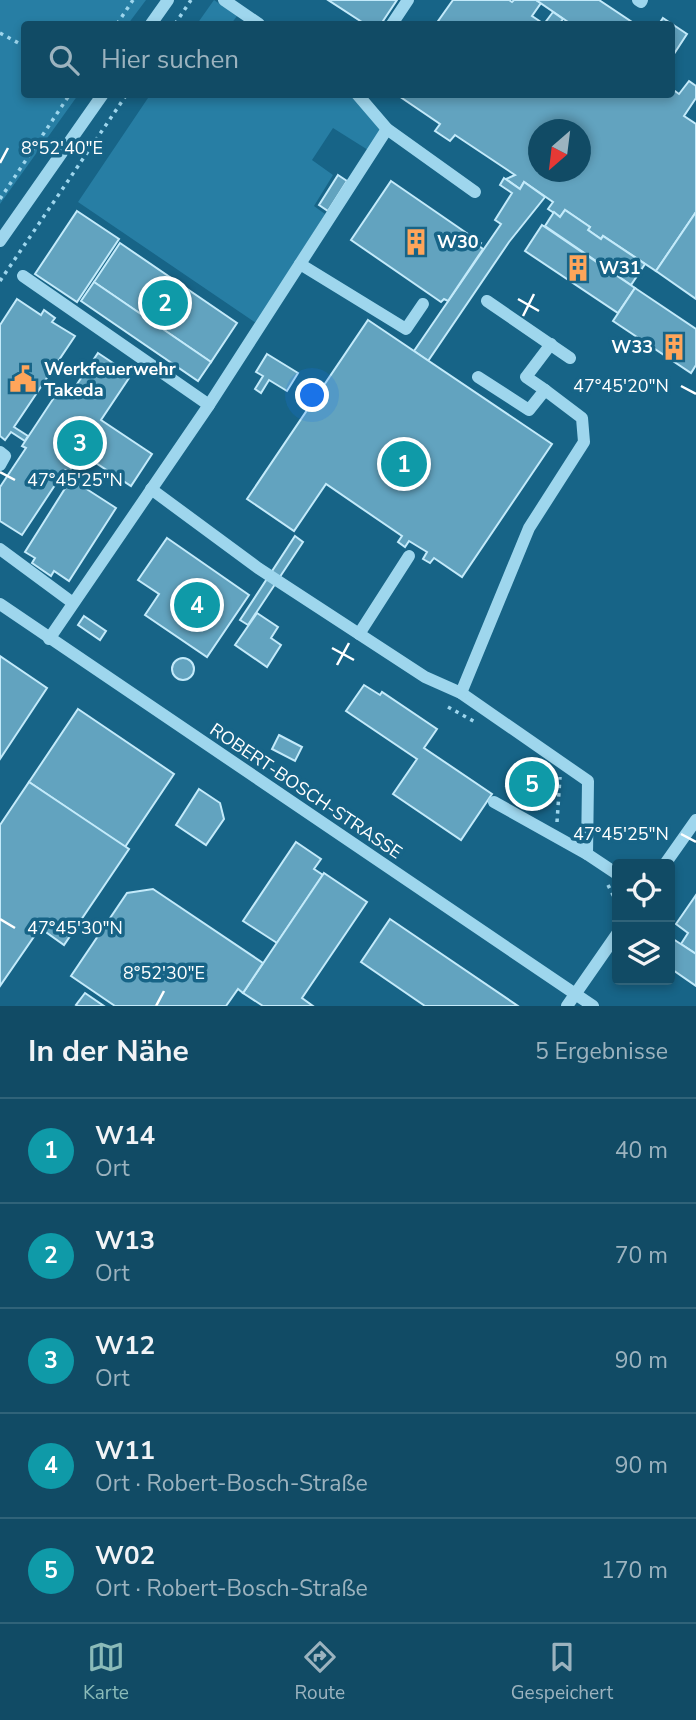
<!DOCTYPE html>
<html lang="de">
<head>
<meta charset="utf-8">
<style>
	:root { --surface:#114b65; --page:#1e556e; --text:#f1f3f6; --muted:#9cb3bf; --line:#306379; --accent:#8bbbb9 }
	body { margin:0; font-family:"Nunito Sans",sans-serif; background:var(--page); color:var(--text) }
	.controls { position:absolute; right:21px; bottom:21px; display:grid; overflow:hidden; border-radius:7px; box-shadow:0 4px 10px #0003 }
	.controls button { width:63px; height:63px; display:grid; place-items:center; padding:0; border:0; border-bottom:2px solid var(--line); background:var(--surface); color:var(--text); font:35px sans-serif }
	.compass { position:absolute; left:528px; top:119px; width:63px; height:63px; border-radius:50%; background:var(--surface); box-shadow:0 4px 10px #0003; rotate:208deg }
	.you { position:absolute; left:313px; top:396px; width:24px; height:24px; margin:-18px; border:5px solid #fff; border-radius:50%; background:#1a73e8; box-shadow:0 0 0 10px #1a73e833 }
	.badge { display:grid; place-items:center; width:46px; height:46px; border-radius:50%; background:var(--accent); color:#fff; font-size:23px; font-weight:700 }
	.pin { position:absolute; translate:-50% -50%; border:4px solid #fff; box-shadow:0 2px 7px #0006 }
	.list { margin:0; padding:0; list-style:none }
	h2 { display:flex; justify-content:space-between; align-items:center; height:91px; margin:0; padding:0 28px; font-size:30px }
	h2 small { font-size:23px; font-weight:400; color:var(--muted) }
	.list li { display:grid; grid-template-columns:46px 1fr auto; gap:21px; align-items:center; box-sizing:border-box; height:105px; padding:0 28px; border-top:2px solid var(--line) }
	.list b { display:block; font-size:26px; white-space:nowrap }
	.list p { margin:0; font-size:23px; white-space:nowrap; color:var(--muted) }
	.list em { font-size:23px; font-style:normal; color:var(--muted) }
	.icon { flex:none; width:38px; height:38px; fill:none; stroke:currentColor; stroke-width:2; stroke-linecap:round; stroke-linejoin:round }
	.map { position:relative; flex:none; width:696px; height:1006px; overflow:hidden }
	.search { position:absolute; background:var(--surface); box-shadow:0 4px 10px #0003; left:21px; right:21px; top:21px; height:77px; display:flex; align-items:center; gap:18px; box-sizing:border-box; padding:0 24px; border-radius:7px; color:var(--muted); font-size:26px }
	.sheet { height:616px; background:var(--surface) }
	nav { display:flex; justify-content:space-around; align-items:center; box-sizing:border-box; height:98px; border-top:2px solid var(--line); background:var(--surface); font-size:19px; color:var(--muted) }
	nav a { display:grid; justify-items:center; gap:4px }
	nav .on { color:var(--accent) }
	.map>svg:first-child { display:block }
	.green { fill:#277ea4 }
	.building { fill:#62a3bf; stroke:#c3eafa; stroke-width:2; fill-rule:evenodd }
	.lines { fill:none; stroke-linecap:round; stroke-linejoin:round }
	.path { stroke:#9ed6ed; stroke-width:3.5; stroke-dasharray:3.5 5; stroke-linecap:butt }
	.minor { stroke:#9ed6ed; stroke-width:12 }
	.ticks { fill:none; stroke:#fff; stroke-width:2.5 }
	.labels { text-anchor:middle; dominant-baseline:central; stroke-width:7; stroke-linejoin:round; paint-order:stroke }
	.poi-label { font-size:18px; font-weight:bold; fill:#fff; stroke:#176487; text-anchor:start }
	.street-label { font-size:18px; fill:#fff; stroke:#176487 }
	.ticks-label { font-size:18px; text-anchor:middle; fill:#fff; stroke:#176487; stroke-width:7; stroke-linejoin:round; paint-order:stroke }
</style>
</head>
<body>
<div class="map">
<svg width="696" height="1006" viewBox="0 0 696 1006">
	<rect width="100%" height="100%" fill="#176487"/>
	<!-- green -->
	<g class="green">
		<path d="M0,0H146L128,24H24V94L78,95L0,204Z"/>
		<path d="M214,0L237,16L231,24H197Z"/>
		<path d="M150,95H352L382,129L368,150L333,128L312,160L333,175L314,206L325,214L256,323L78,202Z"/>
	</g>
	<!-- building -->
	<g class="building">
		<path d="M328,0H397L381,24H365Z"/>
		<path d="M453,0H509L512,2L514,0H536L541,3L532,16L544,24H436Z"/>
		<path d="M536,0H599L635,24H571Z"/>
		<path d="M553,12L563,19L559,24H544Z"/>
		<path d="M663,18L687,34L672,57V24H659Z"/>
		<path d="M689,81L696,86V98L684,116L696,124V212L656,271L603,236L601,239L588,230L590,227L565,210L560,217L548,209L553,202L524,182L520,189L506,179L515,175L455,135L450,141L435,131L440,124L396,94H672V89L679,94ZM538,130H580V172H538Z"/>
		<path d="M338,175L347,181L328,211L319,205Z"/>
		<path d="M504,178L520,189L524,182L545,197L509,242L428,361L414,351L501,224L495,220L512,193L500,185Z"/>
		<path d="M391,181L481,243L479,246L483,249L448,301L444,299L441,302L351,240Z"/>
		<path d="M565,210L590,227L588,230L601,239L603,236L645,264L631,285L545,226L554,212L560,217Z"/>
		<path d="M77,211L119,239L77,302L35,274Z"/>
		<path d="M696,212V299L656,271Z"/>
		<path d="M542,225L635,288L618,313L525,251Z"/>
		<path d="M120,243L237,323L211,362L94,282Z"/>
		<path d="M94,282L211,362L198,381L81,301Z"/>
		<path d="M635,288L696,329V365L691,373L613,321Z"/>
		<path d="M17,299L41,315L44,310L55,318L52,322L75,336L14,427L28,436L25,441L11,432L5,440L0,436V325Z"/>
		<path d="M368,320L552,444L462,577L434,558L430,563L423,559L427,552L409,541L405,547L398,542L402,536L326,484L294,531L247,499Z"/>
		<path d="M98,353L131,375L101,420L152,454L131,486L79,452L77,455L83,459L78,466L74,464L69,472L65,470L22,535L0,521V487L26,448L22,446L61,387L71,393Z"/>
		<path d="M267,354L298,373L287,391L269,380L261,393L255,389L263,376L256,372Z"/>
		<path d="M71,479L116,508L69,581L54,571L51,576L32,563L35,558L25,552Z"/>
		<path d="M295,536L303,542L248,625L240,620Z"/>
		<path d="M167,538L249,595L207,657L145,615L159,594L138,580Z"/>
		<path d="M257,613L278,627L271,638L281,645L267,667L235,645Z"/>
		<path d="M84,616L106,631L100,640L78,625Z"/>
		<path d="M0,656L47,688L0,759Z"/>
		<circle cx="183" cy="669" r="11"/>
		<path d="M364,685L380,695L382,692L437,729L424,748L492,794L461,840L393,794L417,759L346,711Z"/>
		<path d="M78,709L174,774L125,847L29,782Z"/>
		<path d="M279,735L302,747L295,761L272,749Z"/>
		<path d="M524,761L557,783L539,809L506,786Z"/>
		<path d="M29,782L129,849L64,945L40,928L0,986V825Z"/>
		<path d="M199,789L220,803L224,819L206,845L176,825Z"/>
		<path d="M296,842L321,859L314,869L323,875L277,943L243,921Z"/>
		<path d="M324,873L367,902L302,998L313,1006H263L243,993Z"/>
		<path d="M153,889L263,963L243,993L238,989L226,1006H115L71,976L127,893Z"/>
		<path d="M696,895V954L681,944L688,933L676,924Z"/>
		<path d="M390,919L518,1006H425L361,962Z"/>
		<path d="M670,937L696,954V986L670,968Z"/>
		<path d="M85,993L104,1006H78L76,1005Z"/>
	</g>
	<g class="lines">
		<!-- path -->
		<g class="path">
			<path d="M117,24L133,0"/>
			<path d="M175,24L191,0"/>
			<path d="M0,33L24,46"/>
			<path d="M0,199L70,94"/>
			<path d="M0,281L127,94"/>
			<path d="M448,707L475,722"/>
			<path d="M557,822L560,777"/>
			<path d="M608,885L615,899"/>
		</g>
		<!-- minor -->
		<g class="minor">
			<path d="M224,0L259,24"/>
			<path d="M638,0L641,2L642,0"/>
			<path d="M151,24L168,0"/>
			<path d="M392,24L408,0"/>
			<path d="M357,94L387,129L475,192"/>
			<path d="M0,241L103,94"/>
			<path d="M300,264L406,329L423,304"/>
			<path d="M23,276L209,405"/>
			<path d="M487,301L570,358"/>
			<path d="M478,377L529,410L545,390L526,377L551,344"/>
			<path d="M0,452L5,456L0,465"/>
			<path d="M151,489L258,568L425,677L461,693L588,781L587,854L617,874"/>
			<path d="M0,549L73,603"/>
			<path d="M0,604L593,1006"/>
			<path d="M359,634L409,556"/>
			<path d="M49,639L209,405L387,129"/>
			<path d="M461,693L529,528L584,442L582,418L545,390"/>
			<path d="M494,802L587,854"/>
			<path d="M665,864L696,820"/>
			<path d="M567,1006L617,934"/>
		</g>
	</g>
	<!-- ticks -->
	<path class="ticks" d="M0,163L8,148M518,299L539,311M523,316L534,294M681,386L696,394M0,472L15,480M332,648L354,660M337,665L349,643M681,834L696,842M0,919L15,928M156,1006L164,991"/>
	<!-- icons -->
	<defs>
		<symbol id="building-bare" viewBox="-9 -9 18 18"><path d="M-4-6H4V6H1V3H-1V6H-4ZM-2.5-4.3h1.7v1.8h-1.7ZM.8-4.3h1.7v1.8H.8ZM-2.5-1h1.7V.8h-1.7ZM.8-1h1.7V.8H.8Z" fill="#ffa55a" stroke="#176487" stroke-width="2.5" paint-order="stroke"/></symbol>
		<symbol id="civic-bare" viewBox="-9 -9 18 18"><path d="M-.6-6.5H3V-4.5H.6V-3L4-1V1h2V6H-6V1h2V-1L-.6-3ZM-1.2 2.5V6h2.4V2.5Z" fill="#ffa55a" stroke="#176487" stroke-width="2.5" paint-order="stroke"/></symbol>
	</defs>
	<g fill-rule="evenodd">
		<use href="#building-bare" x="397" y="223" width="38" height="38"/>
		<use href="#building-bare" x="559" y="249" width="38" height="38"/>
		<use href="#building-bare" x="655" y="328" width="38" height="38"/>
		<use href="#civic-bare" x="4" y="360" width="38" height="38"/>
	</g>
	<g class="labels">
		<!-- poi labels -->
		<g class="poi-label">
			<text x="437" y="242">W30</text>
			<text x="599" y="268">W31</text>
			<text x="653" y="347" text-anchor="end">W33</text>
			<text x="44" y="369">Werkfeuerwehr<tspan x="44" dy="21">Takeda</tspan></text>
		</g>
		<!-- street labels -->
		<g class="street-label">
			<text transform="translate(306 791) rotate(34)">ROBERT-BOSCH-STRASSE</text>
		</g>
	</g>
	<g class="ticks-label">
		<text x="62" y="154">8°52'40"E</text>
		<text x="621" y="392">47°45'20"N</text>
		<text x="75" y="486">47°45'25"N</text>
		<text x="621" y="840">47°45'25"N</text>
		<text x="75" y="934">47°45'30"N</text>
		<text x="164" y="979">8°52'30"E</text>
	</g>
</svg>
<div class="controls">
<button><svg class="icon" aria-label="locate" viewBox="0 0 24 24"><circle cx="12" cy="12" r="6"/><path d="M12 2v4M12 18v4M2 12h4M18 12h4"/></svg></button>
<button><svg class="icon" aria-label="layers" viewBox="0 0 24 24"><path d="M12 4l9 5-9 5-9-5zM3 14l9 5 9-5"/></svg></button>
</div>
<svg class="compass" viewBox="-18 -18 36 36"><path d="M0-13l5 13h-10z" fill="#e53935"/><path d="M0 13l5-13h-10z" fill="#9cb3bf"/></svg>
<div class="you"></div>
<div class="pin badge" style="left:404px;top:464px;background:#0f9aa8">1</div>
<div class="pin badge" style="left:165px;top:303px;background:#0f9aa8">2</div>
<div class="pin badge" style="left:80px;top:443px;background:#0f9aa8">3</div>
<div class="pin badge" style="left:197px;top:605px;background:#0f9aa8">4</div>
<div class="pin badge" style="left:532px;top:784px;background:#0f9aa8">5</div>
<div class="search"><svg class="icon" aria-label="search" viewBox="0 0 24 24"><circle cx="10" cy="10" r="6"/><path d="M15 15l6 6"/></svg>Hier suchen</div>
</div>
<section class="sheet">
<h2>In der Nähe<small>5 Ergebnisse</small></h2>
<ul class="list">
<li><span class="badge" style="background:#0f9aa8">1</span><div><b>W14</b><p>Ort</p></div><em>40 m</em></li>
<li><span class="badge" style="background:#0f9aa8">2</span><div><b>W13</b><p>Ort</p></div><em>70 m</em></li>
<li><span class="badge" style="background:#0f9aa8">3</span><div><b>W12</b><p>Ort</p></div><em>90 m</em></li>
<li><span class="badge" style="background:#0f9aa8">4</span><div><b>W11</b><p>Ort · Robert-Bosch-Straße</p></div><em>90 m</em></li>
<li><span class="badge" style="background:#0f9aa8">5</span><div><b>W02</b><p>Ort · Robert-Bosch-Straße</p></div><em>170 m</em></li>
</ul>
</section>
<nav>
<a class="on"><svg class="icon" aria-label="map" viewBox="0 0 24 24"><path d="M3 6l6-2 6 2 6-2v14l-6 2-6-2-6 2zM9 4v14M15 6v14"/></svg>Karte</a>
<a><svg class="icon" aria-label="directions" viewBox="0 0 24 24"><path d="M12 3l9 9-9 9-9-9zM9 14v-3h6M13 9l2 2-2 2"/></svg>Route</a>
<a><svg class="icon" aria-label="saved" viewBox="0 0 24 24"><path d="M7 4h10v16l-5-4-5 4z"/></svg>Gespeichert</a>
</nav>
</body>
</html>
